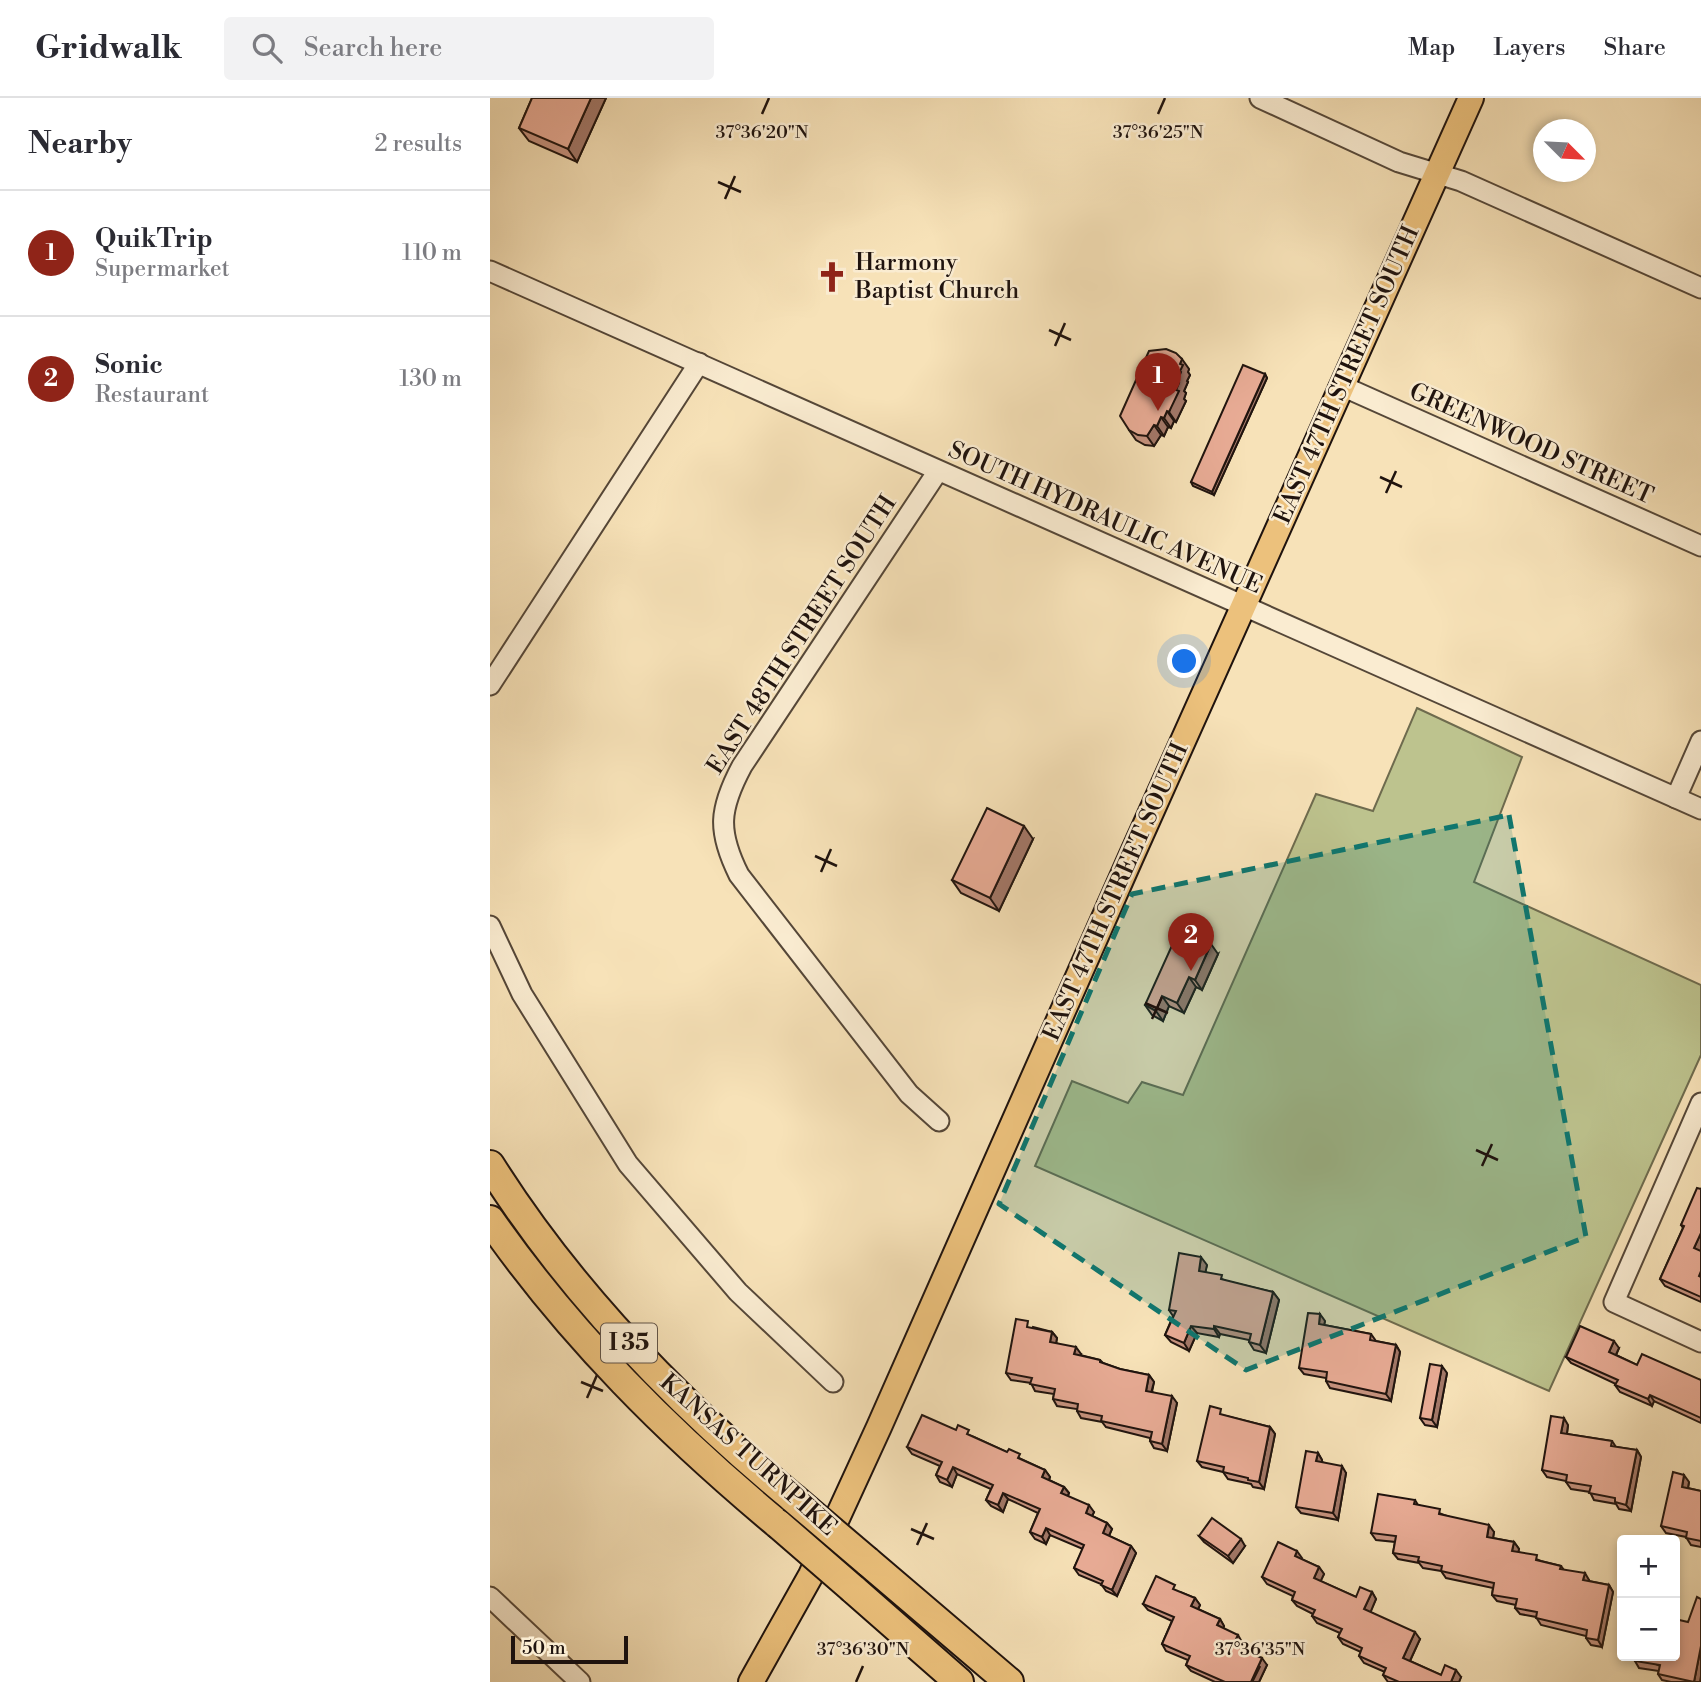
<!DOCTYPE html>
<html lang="en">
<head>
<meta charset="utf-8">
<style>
	:root { --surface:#fff; --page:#f2f2f3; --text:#2b2b33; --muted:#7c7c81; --line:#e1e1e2; --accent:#8f2418 }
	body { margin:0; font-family:"Libre Bodoni",serif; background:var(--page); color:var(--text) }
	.controls { position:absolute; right:21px; bottom:21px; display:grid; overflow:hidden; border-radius:7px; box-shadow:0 4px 10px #0003 }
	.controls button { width:63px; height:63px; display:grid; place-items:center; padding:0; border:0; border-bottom:2px solid var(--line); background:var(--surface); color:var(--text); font:35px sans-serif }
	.compass { position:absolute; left:1043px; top:21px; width:63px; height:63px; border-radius:50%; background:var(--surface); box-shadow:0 4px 10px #0003; rotate:114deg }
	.scale { position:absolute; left:21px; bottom:18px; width:117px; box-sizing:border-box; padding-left:7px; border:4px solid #1f130e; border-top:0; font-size:19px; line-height:24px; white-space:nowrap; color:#1f130e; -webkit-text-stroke:5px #faecd1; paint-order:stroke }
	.you { position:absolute; left:695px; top:564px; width:24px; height:24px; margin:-18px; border:5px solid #fff; border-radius:50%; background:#1a73e8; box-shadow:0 0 0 10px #1a73e833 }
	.badge { display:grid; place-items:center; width:46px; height:46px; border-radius:50%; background:var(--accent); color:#fff; font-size:23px; font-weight:700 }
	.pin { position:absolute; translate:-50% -58px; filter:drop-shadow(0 2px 4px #0008) }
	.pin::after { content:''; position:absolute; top:37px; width:24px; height:21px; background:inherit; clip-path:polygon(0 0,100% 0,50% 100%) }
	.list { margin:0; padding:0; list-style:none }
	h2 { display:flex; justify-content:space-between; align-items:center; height:91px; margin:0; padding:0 28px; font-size:30px }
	h2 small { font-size:23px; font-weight:400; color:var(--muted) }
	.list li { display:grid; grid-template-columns:46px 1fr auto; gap:21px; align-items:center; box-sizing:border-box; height:126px; padding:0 28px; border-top:2px solid var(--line) }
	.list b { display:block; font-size:26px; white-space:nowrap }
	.list p { margin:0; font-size:23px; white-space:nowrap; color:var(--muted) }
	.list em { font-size:23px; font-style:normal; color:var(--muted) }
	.icon { flex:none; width:38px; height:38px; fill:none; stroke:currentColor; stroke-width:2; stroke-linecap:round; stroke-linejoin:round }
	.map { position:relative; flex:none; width:1211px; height:1584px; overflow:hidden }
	header { display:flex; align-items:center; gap:42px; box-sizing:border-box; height:98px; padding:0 35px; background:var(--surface); border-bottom:2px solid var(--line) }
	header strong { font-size:33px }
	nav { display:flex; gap:38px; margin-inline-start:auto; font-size:24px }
	.search { width:490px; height:63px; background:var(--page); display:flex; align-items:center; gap:18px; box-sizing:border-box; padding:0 24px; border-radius:7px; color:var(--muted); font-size:26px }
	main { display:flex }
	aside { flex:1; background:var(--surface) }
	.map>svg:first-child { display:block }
	.green { fill:#bdc38e; stroke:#6e6b4e; stroke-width:2 }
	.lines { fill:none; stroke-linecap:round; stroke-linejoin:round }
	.minor-casing { stroke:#554738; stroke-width:23 }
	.major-casing { stroke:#1f130e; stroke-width:28 }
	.highway-casing { stroke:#1f130e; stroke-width:32 }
	.minor { stroke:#faecd1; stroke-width:19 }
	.major { stroke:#ecc17c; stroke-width:24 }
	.highway { stroke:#ecc17c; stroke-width:28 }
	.highway-bridge-casing { stroke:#1f130e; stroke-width:32; stroke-linecap:butt }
	.highway-bridge { stroke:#ecc17c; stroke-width:28 }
	.wall { fill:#c89481; stroke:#1f130e; stroke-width:2 }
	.shaded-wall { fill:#a37869; stroke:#1f130e; stroke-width:2 }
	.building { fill:#e9ac96; stroke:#1f130e; stroke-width:2 }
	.marked { fill:#0f766e; fill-opacity:0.2; stroke:#0f766e; stroke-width:5; stroke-dasharray:14 9; stroke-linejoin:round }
	.ticks { fill:none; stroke:#1f130e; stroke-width:2.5 }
	.labels { text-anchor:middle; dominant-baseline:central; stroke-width:5; stroke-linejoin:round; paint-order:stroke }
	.shield { fill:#faecd1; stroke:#615448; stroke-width:2 }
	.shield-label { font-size:23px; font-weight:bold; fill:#1f130e }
	.poi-label { font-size:24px; fill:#1f130e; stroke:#faecd1; text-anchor:start }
	.street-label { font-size:24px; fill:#1f130e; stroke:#faecd1 }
	.ticks-label { font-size:18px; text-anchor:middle; fill:#1f130e; stroke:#faecd1; stroke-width:5; stroke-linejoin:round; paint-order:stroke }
</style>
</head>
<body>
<header>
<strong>Gridwalk</strong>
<div class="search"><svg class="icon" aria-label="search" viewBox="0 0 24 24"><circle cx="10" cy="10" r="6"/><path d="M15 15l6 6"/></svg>Search here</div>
<nav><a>Map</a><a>Layers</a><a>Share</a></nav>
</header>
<main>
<aside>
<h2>Nearby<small>2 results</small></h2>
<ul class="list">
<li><span class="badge">1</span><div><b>QuikTrip</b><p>Supermarket</p></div><em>110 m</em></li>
<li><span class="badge">2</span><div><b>Sonic</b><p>Restaurant</p></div><em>130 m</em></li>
</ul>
</aside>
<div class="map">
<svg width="1211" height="1584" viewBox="0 0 1211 1584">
	<rect width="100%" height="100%" fill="#f7e2b8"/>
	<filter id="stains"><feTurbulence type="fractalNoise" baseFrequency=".00286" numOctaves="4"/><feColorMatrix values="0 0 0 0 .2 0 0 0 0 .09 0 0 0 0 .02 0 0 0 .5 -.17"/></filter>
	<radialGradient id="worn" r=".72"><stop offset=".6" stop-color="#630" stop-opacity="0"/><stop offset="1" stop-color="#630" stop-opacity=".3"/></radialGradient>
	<!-- green -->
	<path class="green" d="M927,610L1032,659L984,784L1211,887V957L1059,1293L545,1068L582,983L638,1005L652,984L693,997L826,696L883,713Z"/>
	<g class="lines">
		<defs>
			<g id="minor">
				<path d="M770,0L909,64L971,83L1211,190"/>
				<path d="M0,173L1211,711"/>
				<path d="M852,288L1211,448"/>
				<path d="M448,373L252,668C229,711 227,733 249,777L419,996L449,1023"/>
				<path d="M0,587L209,265"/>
				<path d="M1186,700L1211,643"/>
				<path d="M0,828L32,896L138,1066L248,1194L343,1284"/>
				<path d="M1211,1005L1124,1204L1211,1244"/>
				<path d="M0,1499L90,1584"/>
			</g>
			<path id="major" d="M261,1584L321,1477L389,1329L641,759L981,0"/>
			<g id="highway">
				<path d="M0,1067C80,1194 188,1305 303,1400"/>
				<path d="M0,1122C81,1238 180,1336 288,1426"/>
				<path d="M377,1463L519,1584"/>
				<path d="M363,1491L469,1584"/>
			</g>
		</defs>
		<!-- minor casing -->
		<use href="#minor" class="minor-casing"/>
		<!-- major casing -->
		<use href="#major" class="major-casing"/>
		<!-- highway casing -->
		<use href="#highway" class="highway-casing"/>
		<!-- minor -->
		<use href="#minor" class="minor"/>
		<!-- major -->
		<use href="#major" class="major"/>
		<!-- highway -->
		<use href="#highway" class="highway"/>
		<defs>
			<g id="highway-bridge">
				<path d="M303,1400L377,1463"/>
				<path d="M288,1426L363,1491"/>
			</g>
		</defs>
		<!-- highway-bridge casing -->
		<use href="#highway-bridge" class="highway-bridge-casing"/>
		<!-- highway-bridge -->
		<use href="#highway-bridge" class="highway-bridge"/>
	</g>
	<!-- wall -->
	<g class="wall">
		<path d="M42,0H116L87,64L39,43L29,30Z"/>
		<path d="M699,271L698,274L700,277L697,283L698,284L694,293L696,295L694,301L696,303L686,324L684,323L681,330L678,329L674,338L671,337L664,348L655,347L646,342L639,332Z"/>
		<path d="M775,276L777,280L724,397L703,388L701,384Z"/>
		<path d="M543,741L509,813L471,795L462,782Z"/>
		<path d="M728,856L712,892L706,889L694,915L679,908L673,923L662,917L655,907Z"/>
		<path d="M1211,1091V1204L1175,1188L1170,1181L1193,1130L1191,1127Z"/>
		<path d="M717,1167L715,1174L736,1183L783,1194L789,1202L776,1255L764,1252L759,1244V1242L730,1236L729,1239L707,1235L699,1253L681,1244L675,1237L683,1218L679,1212Z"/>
		<path d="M835,1223L834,1227L881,1236L886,1243L906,1247L910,1254L901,1303L840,1290L836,1283V1280L814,1276L809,1270Z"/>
		<path d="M543,1229L562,1234L567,1240L566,1245L591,1256L590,1257L610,1262L613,1265L630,1271L659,1277L664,1284L662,1294L687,1305L677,1353L664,1350L660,1343V1340L616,1329L612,1324L591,1320L587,1313V1311L567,1308L563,1301L564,1296L545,1293L541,1285L521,1282L516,1275Z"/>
		<path d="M1129,1250L1126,1257L1147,1267L1211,1282V1325L1164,1303L1162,1308L1130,1294L1125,1287L1126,1286L1081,1265L1076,1259Z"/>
		<path d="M957,1275L947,1329L935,1327L930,1320Z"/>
		<path d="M736,1318L780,1329L785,1336L774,1391L763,1389L761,1386L738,1381L733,1374L712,1369L707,1363Z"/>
		<path d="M1078,1327L1077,1336L1122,1343L1126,1349L1147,1352L1151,1359L1141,1413L1129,1411L1126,1406L1104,1402L1100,1394L1081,1391L1076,1384V1383L1057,1379L1052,1372Z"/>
		<path d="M466,1332L484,1339L555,1372L560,1379L559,1382L574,1389L579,1395L578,1398L604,1414L602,1418L617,1425L622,1431L619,1438L641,1448L646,1455L627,1498L616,1493L611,1486L589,1477L584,1470L593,1451L560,1437L556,1446L545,1441L540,1434L548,1415L518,1401L513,1414L501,1408L496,1402L501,1391L467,1376L462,1389L450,1384L446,1377L450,1368L422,1356L417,1349Z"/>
		<path d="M828,1355L832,1362V1364L856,1375L848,1422L811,1415L806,1409Z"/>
		<path d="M1199,1384L1198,1390L1211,1393V1449L1201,1447L1196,1439L1176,1435L1171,1428Z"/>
		<path d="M925,1402L928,1407L954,1417L1004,1434L1003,1440L1024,1444L1029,1451L1028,1454L1051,1463L1071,1468L1074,1472L1099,1482V1483L1119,1487L1123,1494L1112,1549L1101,1547L1096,1540V1538L1051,1527L1046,1519L1030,1516L1025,1510L1026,1507L1007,1503L1002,1497L1003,1490L956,1480L951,1473L933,1470L929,1465L908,1461L903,1455L905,1444L886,1442L881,1435Z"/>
		<path d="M709,1438L755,1448L743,1465L714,1444Z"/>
		<path d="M812,1460L811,1461L829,1469L834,1476L830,1483L866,1499L882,1494L886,1501L880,1514L930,1541L920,1563L951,1577L971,1579L969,1584H898L893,1577L895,1574L874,1565L869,1558L871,1554L853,1546L848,1539L850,1535L827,1525L822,1518L823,1516L807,1508L802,1502L803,1498L777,1486L772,1479Z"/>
		<path d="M690,1494L705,1500L710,1507L708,1511L730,1521L734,1528L733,1530L752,1544L749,1550L777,1567L769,1584H725L701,1573L696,1567L698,1562L676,1553L672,1546L682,1523L658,1512L653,1506Z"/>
		<path d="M1146,1558L1210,1584H1181L1172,1582L1168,1576L1169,1573L1149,1570L1145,1563Z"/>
	</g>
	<!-- shaded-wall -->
	<g class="shaded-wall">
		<path d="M101,0H116L87,64L78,51Z"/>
		<path d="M692,261L699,271L698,274L700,277L697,283L698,284L694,293L696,295L694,301L696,303L686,324L679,314L686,292L690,266Z"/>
		<path d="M775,276L777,280L724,397L722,394Z"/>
		<path d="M677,313L684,323L681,330L674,320Z"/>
		<path d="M671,319L678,329L674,338L667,328Z"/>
		<path d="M664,327L671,337L664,348L657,338Z"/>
		<path d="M534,728L543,741L509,813L500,800Z"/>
		<path d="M721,846L728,856L712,892L705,882Z"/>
		<path d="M699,879L706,889L694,915L687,905Z"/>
		<path d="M672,898L679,908L673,923L666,913Z"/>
		<path d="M1211,1135V1152L1209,1156L1204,1150Z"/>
		<path d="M711,1159L717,1167L714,1181L709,1173Z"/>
		<path d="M783,1194L789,1202L776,1255L770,1247Z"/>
		<path d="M830,1216L835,1223L833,1232L829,1226Z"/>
		<path d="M701,1228L707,1235L699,1253L694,1245Z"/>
		<path d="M724,1228L730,1236L729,1239L724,1231Z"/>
		<path d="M562,1234L567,1240L565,1251L560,1244Z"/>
		<path d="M1124,1243L1129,1250L1124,1261L1119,1254Z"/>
		<path d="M906,1247L910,1254L901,1303L896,1296Z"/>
		<path d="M586,1249L591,1256L589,1263L584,1256Z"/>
		<path d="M952,1268L957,1275L947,1329L942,1322Z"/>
		<path d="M659,1277L664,1284L660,1299L656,1293Z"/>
		<path d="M1160,1297L1164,1303L1162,1308L1158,1301Z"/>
		<path d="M682,1298L687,1305L677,1353L672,1346Z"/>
		<path d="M1074,1320L1078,1327L1076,1342L1071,1335Z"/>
		<path d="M780,1329L785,1336L774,1391L769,1384Z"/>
		<path d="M1147,1352L1151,1359L1141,1413L1136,1407Z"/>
		<path d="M828,1355L832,1362L831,1370L826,1363Z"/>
		<path d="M852,1368L856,1375L848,1422L843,1415Z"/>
		<path d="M463,1369L467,1376L462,1389L457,1382Z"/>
		<path d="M555,1372L560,1379L557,1386L552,1379Z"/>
		<path d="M1194,1377L1199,1384L1197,1395L1192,1389Z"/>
		<path d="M574,1389L579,1395L576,1401L571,1395Z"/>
		<path d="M513,1395L518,1401L513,1414L508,1407Z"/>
		<path d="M599,1407L604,1414L600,1422L596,1415Z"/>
		<path d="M617,1425L622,1431L617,1442L613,1435Z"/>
		<path d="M999,1427L1004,1434L1002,1446L997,1439Z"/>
		<path d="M556,1430L560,1437L556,1446L552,1439Z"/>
		<path d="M751,1441L755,1448L743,1465L738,1458Z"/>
		<path d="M1024,1444L1029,1451L1027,1460L1022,1453Z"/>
		<path d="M641,1448L646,1455L627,1498L622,1492Z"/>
		<path d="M807,1453L812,1460L809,1465L805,1458Z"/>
		<path d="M829,1469L834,1476L829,1487L824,1480Z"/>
		<path d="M1095,1475L1099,1482L1098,1489L1093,1482Z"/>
		<path d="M1119,1487L1123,1494L1112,1549L1108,1542Z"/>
		<path d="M882,1494L886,1501L879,1518L874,1511Z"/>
		<path d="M705,1500L710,1507L706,1515L701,1508Z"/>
		<path d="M730,1521L734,1528L732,1534L727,1527Z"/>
		<path d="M925,1534L930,1541L918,1567L913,1560Z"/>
		<path d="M748,1537L752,1544L748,1554L743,1547Z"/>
		<path d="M1211,1548V1578L1210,1584H1204Z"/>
		<path d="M772,1560L777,1567L769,1584H761Z"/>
		<path d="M966,1572L971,1579L969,1584H961Z"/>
	</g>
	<!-- building -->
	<g class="building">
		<path d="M42,0H101L78,51L29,30Z"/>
		<path d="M676,251L686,255L692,261L690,266L693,267L690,273L691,274L687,284L689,285L686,292L689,293L679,314L677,313L674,320L671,319L667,328L664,327L657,338L648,337L639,332L630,318L659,253Z"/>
		<path d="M753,267L775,276L722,394L701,384Z"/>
		<path d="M497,710L534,728L500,800L462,782Z"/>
		<path d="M689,832L721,846L705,882L699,879L687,905L672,898L666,913L655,907Z"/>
		<path d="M1207,1090L1211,1091V1135L1204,1150L1211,1153V1173L1209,1178L1211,1179V1199L1170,1181L1194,1128L1191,1127Z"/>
		<path d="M689,1155L711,1159L709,1173L732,1177L731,1181L783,1194L770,1247L759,1244L761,1236L724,1228V1231L701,1228L694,1245L675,1237L686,1213L679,1212Z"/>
		<path d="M818,1215L830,1216L829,1226L881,1236L880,1242L906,1247L896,1296L836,1283L837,1274L809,1270Z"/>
		<path d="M526,1221L538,1223L537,1229L562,1234L560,1244L586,1249L584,1256L610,1262V1264L630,1271L659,1277L656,1293L682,1298L672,1346L660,1343L662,1334L611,1323L612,1318L587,1313L588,1306L563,1301L565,1291L540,1286L542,1280L516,1275Z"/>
		<path d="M1090,1228L1124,1243L1119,1254L1147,1267L1152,1256L1211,1282V1320L1160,1297L1158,1301L1125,1287L1128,1282L1076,1259Z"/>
		<path d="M940,1266L952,1268L942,1322L930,1320Z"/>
		<path d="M720,1308L731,1311L730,1316L780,1329L769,1384L758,1382V1380L733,1374L734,1369L707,1363Z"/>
		<path d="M432,1317L466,1332L468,1327L479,1332L477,1336L517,1354L519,1351L530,1356L528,1360L555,1372L552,1379L574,1389L571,1395L599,1407L596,1415L617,1425L613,1435L641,1448L622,1492L611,1487L613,1483L584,1470L594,1447L556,1430L552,1439L540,1434L550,1411L513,1395L508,1407L496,1402L503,1387L463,1369L457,1382L446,1377L452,1364L417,1349Z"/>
		<path d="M1061,1318L1074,1320L1071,1335L1122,1343L1121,1348L1147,1352L1136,1407L1125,1404V1400L1099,1395L1101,1388L1076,1384L1077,1377L1052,1372Z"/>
		<path d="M816,1353L828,1355L826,1363L852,1368L843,1415L806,1409Z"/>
		<path d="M1183,1374L1194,1377L1192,1389L1211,1393V1443L1196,1440L1197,1434L1171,1428Z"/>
		<path d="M888,1396L925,1402L924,1406L950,1411L949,1416L999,1427L997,1439L1024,1444L1022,1453L1047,1457L1046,1462L1071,1468L1070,1471L1095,1475L1093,1482L1119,1487L1108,1542L1096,1540L1097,1532L1046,1520L1047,1514L1025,1510L1027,1501L1002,1497L1004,1485L951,1473L952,1468L928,1463L929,1459L903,1455L906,1438L881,1435Z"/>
		<path d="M722,1420L751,1441L738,1458L709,1438Z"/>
		<path d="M788,1444L807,1453L805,1458L829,1469L824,1480L866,1499L870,1489L882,1494L874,1511L925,1534L913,1560L951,1577L955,1567L966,1572L961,1584H909L893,1577L896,1570L869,1558L872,1550L848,1539L852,1531L822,1518L825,1512L802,1502L805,1494L772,1479Z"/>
		<path d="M666,1478L685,1487L683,1491L705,1500L701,1508L730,1521L727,1527L748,1537L743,1547L772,1560L761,1584H735L696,1567L700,1558L672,1546L684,1519L653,1506Z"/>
		<path d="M1207,1499L1211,1501V1548L1204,1584L1168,1576L1170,1567L1145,1563L1146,1558H1185V1521L1198,1524Z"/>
	</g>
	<!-- marked area -->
	<path class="marked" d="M1019,717L1096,1139L756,1272L509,1106L642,796Z"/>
	<!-- ticks -->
	<path class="ticks" d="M272,16L279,0M668,16L675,0M228,84L251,94M235,101L245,78M559,232L581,242M565,248L575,225M890,379L912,389M896,395L906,373M325,758L347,768M331,774L341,751M655,905L678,915M662,921L672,899M986,1052L1008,1062M992,1068L1002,1046M91,1284L113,1293M97,1300L107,1277M421,1431L444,1441M427,1447L437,1425M366,1584L373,1568M762,1584L770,1568"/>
	<!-- icons -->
	<defs>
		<symbol id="church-bare" viewBox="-9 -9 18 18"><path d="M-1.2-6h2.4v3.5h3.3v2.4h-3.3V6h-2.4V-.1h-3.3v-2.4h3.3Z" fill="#8f2418" stroke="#faecd1" stroke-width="2.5" paint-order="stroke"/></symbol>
	</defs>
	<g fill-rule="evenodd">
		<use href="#church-bare" x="320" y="157" width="44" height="44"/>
	</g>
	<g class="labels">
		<!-- shield labels -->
		<rect class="shield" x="111" y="1225.5" width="56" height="39" rx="5"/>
		<g class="shield-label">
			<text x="139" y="1245">I 35</text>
		</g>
		<!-- poi labels -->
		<g class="poi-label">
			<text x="365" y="165">Harmony<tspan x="365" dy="28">Baptist Church</tspan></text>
		</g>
		<!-- street labels -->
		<g class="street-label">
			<text transform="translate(857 277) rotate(-66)">EAST 47TH STREET SOUTH</text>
			<text transform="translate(1041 346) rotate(24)">GREENWOOD STREET</text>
			<text transform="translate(615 420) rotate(24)">SOUTH HYDRAULIC AVENUE</text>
			<text transform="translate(312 537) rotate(-57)">EAST 48TH STREET SOUTH</text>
			<text transform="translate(626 794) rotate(-66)">EAST 47TH STREET SOUTH</text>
			<text transform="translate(258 1357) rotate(42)">KANSAS TURNPIKE</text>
		</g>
	</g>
	<g class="ticks-label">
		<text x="272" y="40">37°36'20"N</text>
		<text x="668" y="40">37°36'25"N</text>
		<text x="373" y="1557">37°36'30"N</text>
		<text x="770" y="1557">37°36'35"N</text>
	</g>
	<rect width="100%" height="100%" filter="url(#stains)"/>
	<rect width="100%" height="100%" fill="url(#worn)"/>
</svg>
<div class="controls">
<button>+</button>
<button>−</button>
</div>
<svg class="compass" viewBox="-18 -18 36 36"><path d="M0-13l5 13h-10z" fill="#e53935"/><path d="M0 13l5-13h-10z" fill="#7c7c81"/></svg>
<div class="scale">50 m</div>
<div class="you"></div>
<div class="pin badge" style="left:668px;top:313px">1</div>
<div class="pin badge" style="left:701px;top:873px">2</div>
</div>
</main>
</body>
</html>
